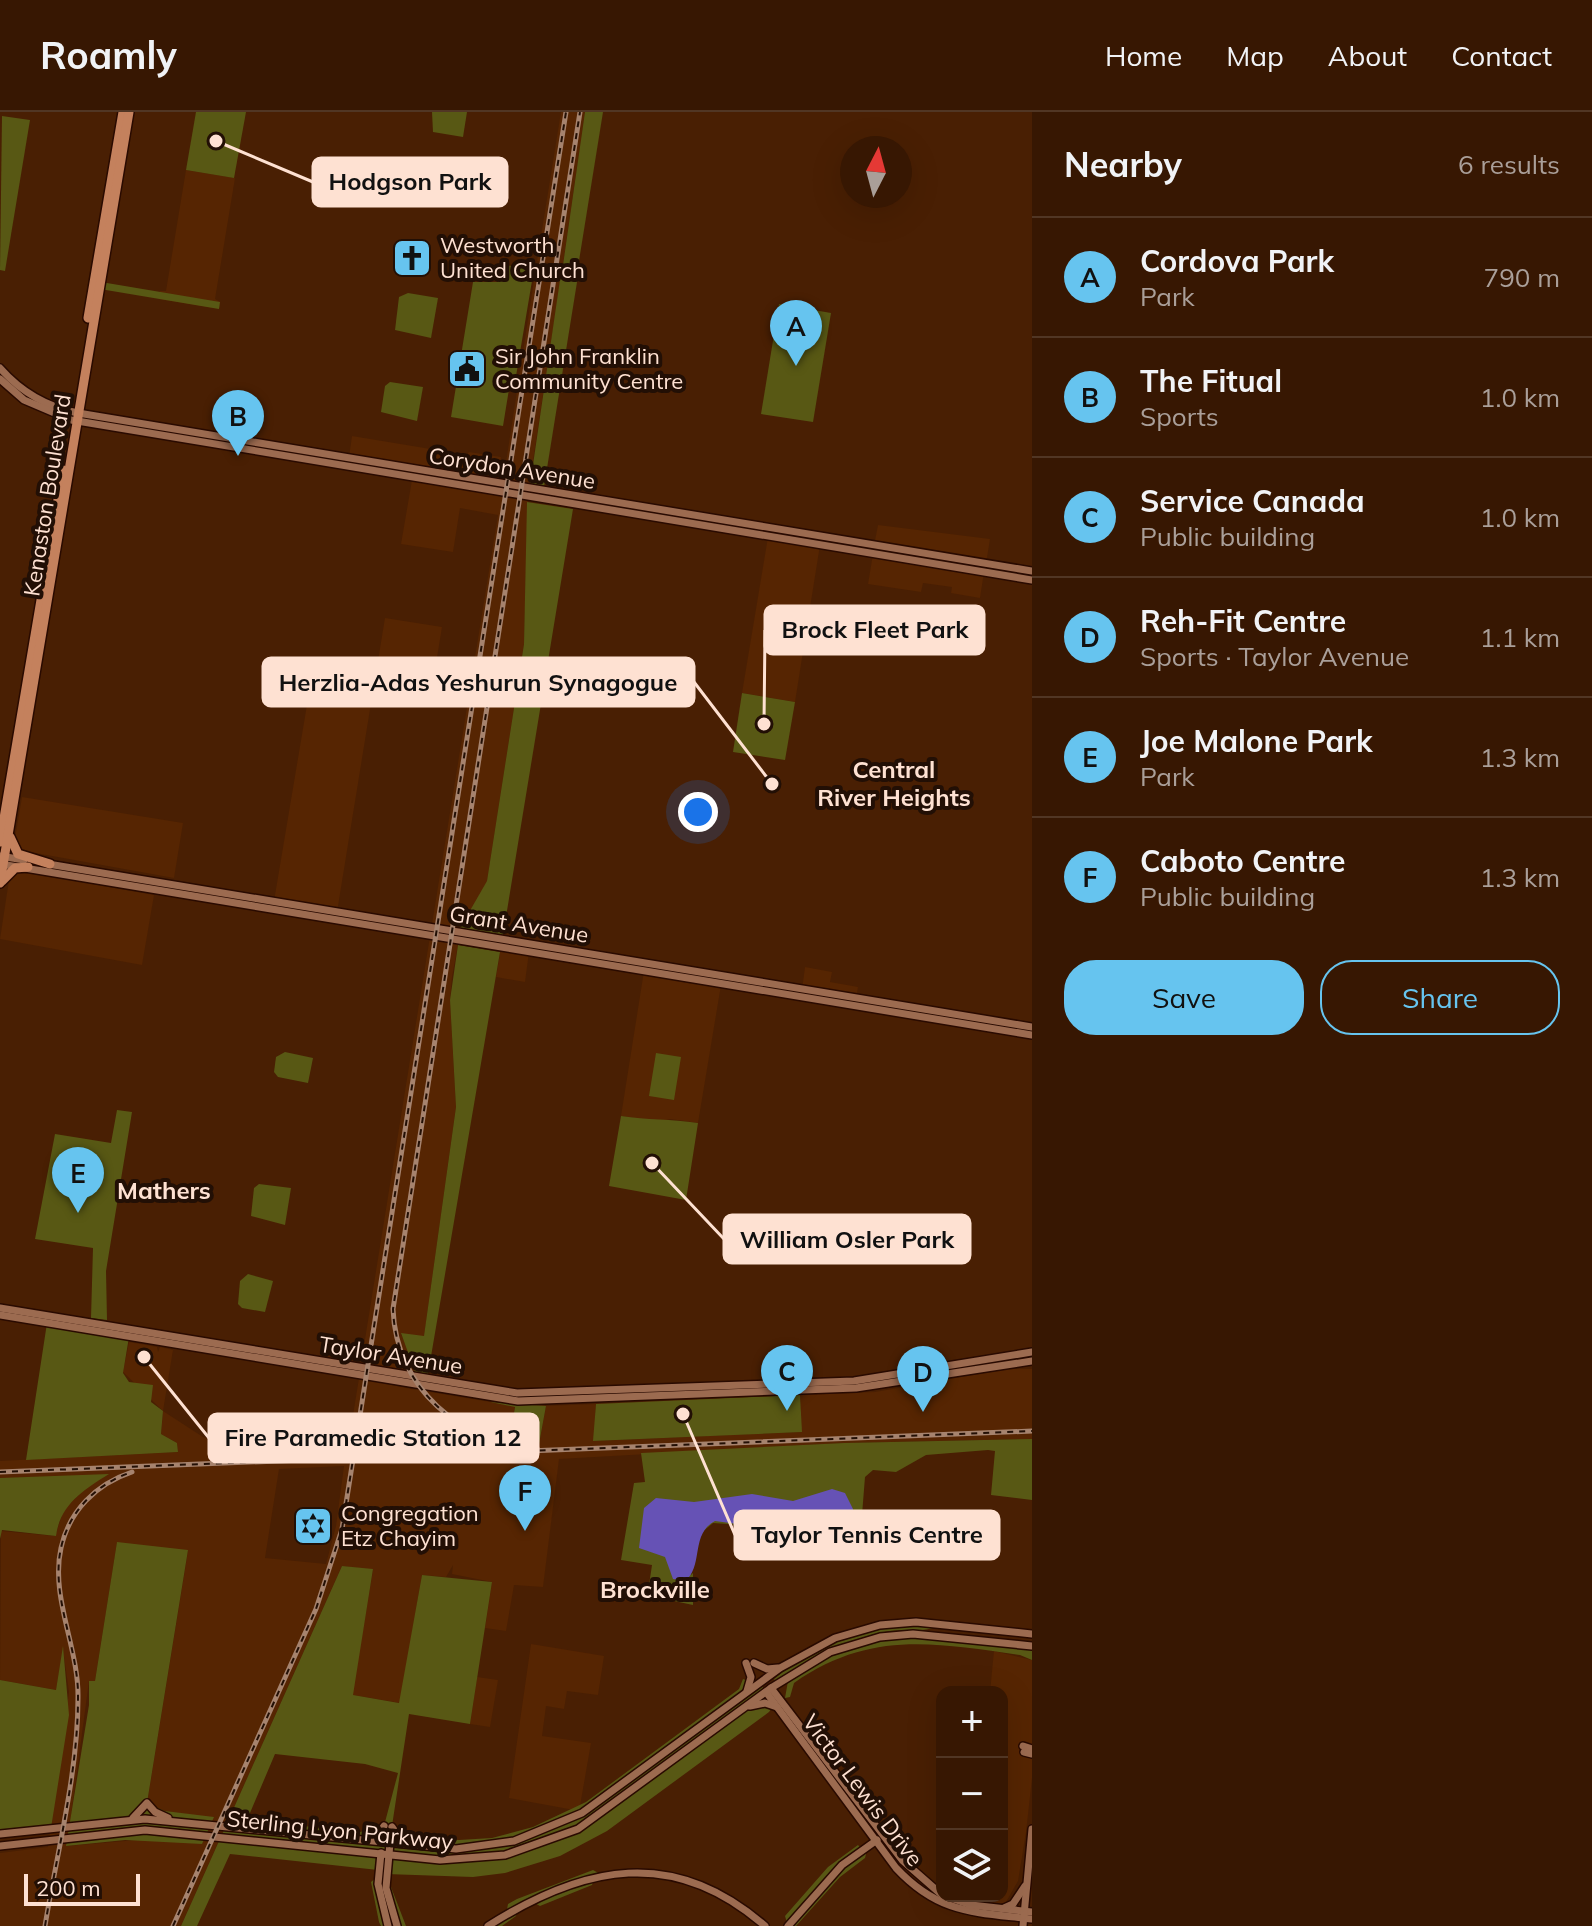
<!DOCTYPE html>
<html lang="en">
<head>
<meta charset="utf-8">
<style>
	:root { --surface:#371702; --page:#3e200c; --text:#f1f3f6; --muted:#aa9f99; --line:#513624; --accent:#66c4ef }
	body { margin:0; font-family:Mulish,sans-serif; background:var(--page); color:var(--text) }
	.controls { position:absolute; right:24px; bottom:24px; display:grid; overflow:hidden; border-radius:16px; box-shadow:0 8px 32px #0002 }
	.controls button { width:72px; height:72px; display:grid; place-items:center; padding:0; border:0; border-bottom:2px solid var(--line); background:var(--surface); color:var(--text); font:40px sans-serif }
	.compass { position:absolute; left:840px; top:24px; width:72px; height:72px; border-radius:50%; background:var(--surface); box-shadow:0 8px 32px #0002; rotate:6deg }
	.scale { position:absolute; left:24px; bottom:20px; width:116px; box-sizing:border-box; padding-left:8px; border:4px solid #fee1d2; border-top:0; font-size:22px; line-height:28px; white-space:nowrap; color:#fee1d2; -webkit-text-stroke:6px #220f05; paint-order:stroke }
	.you { position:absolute; left:698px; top:700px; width:28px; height:28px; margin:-20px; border:6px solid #fff; border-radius:50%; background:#1a73e8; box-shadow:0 0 0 12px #1a73e833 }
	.badge { display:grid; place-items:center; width:52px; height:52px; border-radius:50%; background:var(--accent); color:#111; font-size:26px; font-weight:700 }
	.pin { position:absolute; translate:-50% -66px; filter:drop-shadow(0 2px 4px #0008) }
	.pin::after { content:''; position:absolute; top:42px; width:28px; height:24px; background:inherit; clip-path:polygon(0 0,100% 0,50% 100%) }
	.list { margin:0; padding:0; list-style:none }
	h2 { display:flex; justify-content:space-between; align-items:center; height:104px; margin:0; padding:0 32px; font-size:34px }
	h2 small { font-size:26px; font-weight:400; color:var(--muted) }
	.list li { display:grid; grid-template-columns:52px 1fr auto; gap:24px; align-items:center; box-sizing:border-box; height:120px; padding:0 32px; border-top:2px solid var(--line) }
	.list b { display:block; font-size:30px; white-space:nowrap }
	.list p { margin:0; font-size:26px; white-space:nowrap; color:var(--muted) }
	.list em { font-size:26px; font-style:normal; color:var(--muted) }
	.actions { display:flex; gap:16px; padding:24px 32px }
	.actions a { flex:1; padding:18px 0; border:2px solid var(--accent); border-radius:32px; text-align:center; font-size:28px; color:var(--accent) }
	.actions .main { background:var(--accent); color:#111 }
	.icon { flex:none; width:44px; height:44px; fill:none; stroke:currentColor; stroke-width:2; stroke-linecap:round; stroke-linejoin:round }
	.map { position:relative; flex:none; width:1032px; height:1814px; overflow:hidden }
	header { display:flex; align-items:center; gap:48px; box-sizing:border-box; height:112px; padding:0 40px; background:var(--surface); border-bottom:2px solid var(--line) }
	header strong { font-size:38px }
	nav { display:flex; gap:44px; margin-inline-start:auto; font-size:28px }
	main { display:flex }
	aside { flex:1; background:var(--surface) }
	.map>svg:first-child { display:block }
	.built { fill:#562502; fill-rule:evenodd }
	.green { fill:#585814; fill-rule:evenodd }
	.water { fill:#6652b5 }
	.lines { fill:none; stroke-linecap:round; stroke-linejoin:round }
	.secondary-casing { stroke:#290a00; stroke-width:10 }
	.primary-casing { stroke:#290a00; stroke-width:12 }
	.secondary { stroke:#9c6b50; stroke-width:7 }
	.primary { stroke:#c4815d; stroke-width:9 }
	.rail-casing { stroke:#a6836e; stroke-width:5 }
	.rail { stroke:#220f05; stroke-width:2; stroke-dasharray:6; stroke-linecap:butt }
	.labels { text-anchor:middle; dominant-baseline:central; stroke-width:8; stroke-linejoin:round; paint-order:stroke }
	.poi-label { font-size:22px; fill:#fee1d2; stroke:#220f05; text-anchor:start }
	.street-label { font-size:22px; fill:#fee1d2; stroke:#220f05 }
	.neighbourhood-label { font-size:24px; font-weight:bold; fill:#fee1d2; stroke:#220f05 }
	.leader { fill:none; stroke:#fee1d2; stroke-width:3 }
	.callout-dot { fill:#fee1d2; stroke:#220f05; stroke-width:3 }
	.callout { fill:#fee1d2; stroke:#fee1d2; stroke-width:3 }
	.callout-label { font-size:24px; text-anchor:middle; font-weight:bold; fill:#111 }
</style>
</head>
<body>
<header>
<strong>Roamly</strong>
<nav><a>Home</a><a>Map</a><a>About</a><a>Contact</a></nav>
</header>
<main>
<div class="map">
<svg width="1032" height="1814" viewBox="0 0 1032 1814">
	<rect width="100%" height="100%" fill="#491f03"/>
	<!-- built -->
	<g class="built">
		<path d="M561,0H585L563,153L537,149Z"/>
		<path d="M186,58L235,66L215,187L220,190L219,197L159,187L160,179H166Z"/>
		<path d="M536,155L562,159L529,375L503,370Z"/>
		<path d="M352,324L467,343L469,340L501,345L497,369L349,345Z"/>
		<path d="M412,368L528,387L524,532L487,770L461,816L452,865L450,888L456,995L424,1225L401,1222L424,1275L430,1280L515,1294L509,1330L527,1332H539L546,1294L596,1292L594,1329L801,1320L800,1283L875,1280L1007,1257H1032V1327L844,1331L559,1347L543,1475L514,1473L506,1519L485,1516L492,1470L452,1462L453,1453L446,1465L422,1463L400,1591L352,1583L373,1458L342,1454L181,1814H0V1741L48,1735L69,1580L63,1537L56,1578L0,1568L1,1419L55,1424L64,1397L87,1375L0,1366V1349L178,1340L177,1331L161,1322L163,1299L123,1260L129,1230L157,1235L158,1240L160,1235L173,1238L163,1299L203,1325L246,1339L312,1336L349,1328L359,1266L416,1278L404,1258L361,1252L498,403L460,396L453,440L401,432ZM344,1354L336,1414L326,1452L265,1446L279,1357ZM117,1431L188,1439L147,1691L165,1699L213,1706L206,1722L67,1734L89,1569H95Z"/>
		<path d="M878,413L990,427L986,452L874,434Z"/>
		<path d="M768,425L820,433L795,590L742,581Z"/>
		<path d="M873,442L984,460L980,486L951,481L952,475L923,471L921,480L868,472Z"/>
		<path d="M385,506L442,515L430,588L373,579L337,800L274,789L311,569L373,579Z"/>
		<path d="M22,685L183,711L174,766L19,738L15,726Z"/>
		<path d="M31,761L154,783L142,853L0,827L9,768L16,762Z"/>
		<path d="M501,835L529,840L525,870L496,865Z"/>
		<path d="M805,855L832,860L830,870L858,875L856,887L802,878Z"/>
		<path d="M644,859L721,873L698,1011L670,1007L659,1010L621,1004Z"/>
		<path d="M531,1532L604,1544L598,1583L567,1579L564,1597L546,1594L542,1624L591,1631L580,1694L574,1698L509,1686Z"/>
		<path d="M994,1539L1032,1548V1666L1026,1720L1018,1769L1002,1797L956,1788V1784H1002V1580H990Z"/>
		<path d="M477,1565L498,1568L490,1615L470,1612Z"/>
	</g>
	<!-- green -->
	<g class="green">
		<path d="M196,0H246L234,66L186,58Z"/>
		<path d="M432,0H467L463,25L433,20Z"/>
		<path d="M585,0H603L578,155L563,153Z"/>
		<path d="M2,4L30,8L5,159L0,158Z"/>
		<path d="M504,153L534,157L515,270L510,271L503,314L451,305L473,170H498Z"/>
		<path d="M561,161L578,164L544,375L530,373Z"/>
		<path d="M101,170L220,190L219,197L100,177Z"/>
		<path d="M408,181L438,186L431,226L395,218L399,185Z"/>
		<path d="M779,192L831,201L813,310L761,302Z"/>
		<path d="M390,270L423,275L417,309L381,300L385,274Z"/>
		<path d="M527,390L573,397L503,823L460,816L487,769L524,532Z"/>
		<path d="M742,581L795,590L785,648L733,640Z"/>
		<path d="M458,833L500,840L428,1262L415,1260L401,1221L424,1224L456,995L450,888Z"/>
		<path d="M285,940L313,946L308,971L278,965L274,960L276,945Z"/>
		<path d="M656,941L681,945L674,988L649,984Z"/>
		<path d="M117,998L132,1000L106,1159L107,1208L91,1206L93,1136L35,1127L55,1022L111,1031Z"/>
		<path d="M621,1004C647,1008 671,1007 698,1011L686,1088L609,1074Z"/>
		<path d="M259,1072L291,1076L285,1113L251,1104L254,1076Z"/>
		<path d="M248,1162L273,1169L265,1200L242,1196L238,1192L240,1169Z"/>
		<path d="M47,1211L129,1225L123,1261L129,1270L153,1273L151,1290L163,1299L161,1322L177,1331L178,1340L26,1348Z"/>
		<path d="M800,1283L802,1320L593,1329L596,1292Z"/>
		<path d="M490,1290L546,1294L539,1332L509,1331L515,1295Z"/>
		<path d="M1032,1327V1388L991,1383L995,1339L988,1338L926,1343L896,1360L873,1358L865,1365L860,1428L845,1423L832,1427L806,1421L771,1428L752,1422L742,1413L713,1411L701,1421L691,1463L693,1461V1493L660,1486V1481L648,1480L652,1453L621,1448L634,1371L645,1370L641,1341L844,1331Z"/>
		<path d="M109,1362C83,1378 60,1393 56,1424L2,1418L0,1427V1366Z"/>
		<path d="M117,1430L188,1438L147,1691L165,1699L214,1705L202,1732L125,1728L66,1734L89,1593V1569H95Z"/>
		<path d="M342,1454L373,1457L353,1583L399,1591L422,1463L492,1470L470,1612L409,1602L392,1714L409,1724L459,1728L492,1726L533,1715L586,1690L739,1577L743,1567L751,1570L749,1575L760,1571L766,1580L750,1593H774L769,1600L607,1719L560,1744L505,1761L473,1765L386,1762L406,1814H381L379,1810L371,1770L378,1764V1758L230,1742L197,1814H181ZM275,1642L365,1652L398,1661L384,1714L360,1720L247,1708Z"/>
		<path d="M915,1513L933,1516C919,1520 903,1517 889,1519C845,1527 813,1548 776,1570L774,1567C821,1530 856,1519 915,1513Z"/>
		<path d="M921,1524L1024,1536L1032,1538V1548L1020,1543C934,1531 870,1518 794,1571L790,1585L785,1586L788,1569C838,1537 862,1530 921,1524Z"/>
		<path d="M63,1534L69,1603L51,1716L0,1722V1568L56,1578Z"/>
		<path d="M858,1733L866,1742L865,1746L840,1765L796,1814H788L785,1804L828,1755Z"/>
		<path d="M593,1758L602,1763L595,1765L592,1773L540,1794L531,1789L518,1796L516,1804L502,1814H488L506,1803L508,1792L517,1787Z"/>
	</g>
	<!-- water -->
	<path class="water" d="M832,1377L845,1381L853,1397L848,1422L838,1427L809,1421L773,1428L761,1425L745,1413L715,1409C690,1422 704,1454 685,1469L673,1467L665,1445L639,1436L644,1396L656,1386L694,1390L752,1382L793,1389Z"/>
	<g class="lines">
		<defs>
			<g id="secondary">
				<path d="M0,256C21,280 47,295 78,301L1032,459"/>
				<path d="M0,267L24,288L71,308L1032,468"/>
				<path d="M0,744L24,748"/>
				<path d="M0,752L1032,923"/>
				<path d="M48,752L1032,915"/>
				<path d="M0,1196L517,1281L854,1269L1032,1240"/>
				<path d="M0,1203L518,1289L856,1276L1032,1249"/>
				<path d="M746,1551L751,1565L747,1579"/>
				<path d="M754,1551L767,1557L778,1556"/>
				<path d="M771,1576L902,1748L942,1783"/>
				<path d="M766,1580L896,1756C939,1802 974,1800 1032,1807"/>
				<path d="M750,1594L765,1591L777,1595"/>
				<path d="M1023,1634L1032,1637"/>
				<path d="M1024,1640L1032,1642"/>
				<path d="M133,1706L147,1691L155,1700L168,1706"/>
				<path d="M392,1715L398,1724L409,1730"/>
				<path d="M0,1722L145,1707L456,1737L514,1729L582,1701L780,1556L835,1526L880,1513L916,1510L1032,1522"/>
				<path d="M368,1728L378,1723L384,1714"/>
				<path d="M390,1731L386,1776L397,1814"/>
				<path d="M0,1734L145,1718L440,1748L505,1743L578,1717L771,1576L830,1540L880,1525L913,1522L1032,1534"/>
				<path d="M381,1741L378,1772L388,1814"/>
				<path d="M945,1784L971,1793L1032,1800"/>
				<path d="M1004,1796L1013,1792L1025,1774"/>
				<path d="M488,1814C584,1753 674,1734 765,1814"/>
				<path d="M788,1814L842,1753L877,1728"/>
				<path d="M1023,1814L1032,1717"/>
			</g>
			<g id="primary">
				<path d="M88,206L123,0"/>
				<path d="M10,725L18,742L50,752"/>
				<path d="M0,730L63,358"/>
				<path d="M2,769L15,756L28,755"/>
				<path d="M0,771L129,0"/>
			</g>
		</defs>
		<!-- secondary casing -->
		<use href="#secondary" class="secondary-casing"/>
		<!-- primary casing -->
		<use href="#primary" class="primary-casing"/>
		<!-- secondary -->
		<use href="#secondary" class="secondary"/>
		<!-- primary -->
		<use href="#primary" class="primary"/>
		<defs>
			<g id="rail">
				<path d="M537,1336C460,1331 396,1276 393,1197L580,0"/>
				<path d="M0,1360L1032,1319"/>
				<path d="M45,1814C57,1740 78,1661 78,1586C79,1536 50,1485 61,1436C69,1399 96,1372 132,1360"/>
				<path d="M173,1814L316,1497L342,1417L566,0"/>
			</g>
		</defs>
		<!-- rail casing -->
		<use href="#rail" class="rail-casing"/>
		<!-- rail -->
		<use href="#rail" class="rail"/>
	</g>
	<!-- icons -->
	<defs>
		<symbol id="church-square" viewBox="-11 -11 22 22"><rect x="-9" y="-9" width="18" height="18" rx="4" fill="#66c4ef" stroke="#220f05"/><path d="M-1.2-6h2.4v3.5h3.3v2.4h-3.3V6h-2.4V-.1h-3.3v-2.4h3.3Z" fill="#111"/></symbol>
		<symbol id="civic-square" viewBox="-11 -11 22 22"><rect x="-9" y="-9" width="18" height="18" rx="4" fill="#66c4ef" stroke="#220f05"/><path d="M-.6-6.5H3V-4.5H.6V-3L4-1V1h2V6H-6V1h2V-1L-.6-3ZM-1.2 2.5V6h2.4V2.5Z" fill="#111"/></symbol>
		<symbol id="synagogue-square" viewBox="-11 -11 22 22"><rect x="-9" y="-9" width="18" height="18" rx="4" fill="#66c4ef" stroke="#220f05"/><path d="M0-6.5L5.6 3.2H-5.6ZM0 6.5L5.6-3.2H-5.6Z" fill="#111"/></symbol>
	</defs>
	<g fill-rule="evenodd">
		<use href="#church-square" x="390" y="124" width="44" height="44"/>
		<use href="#civic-square" x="445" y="235" width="44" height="44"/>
		<use href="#synagogue-square" x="291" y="1392" width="44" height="44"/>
	</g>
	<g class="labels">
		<!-- poi labels -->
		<g class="poi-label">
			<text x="440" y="133">Westworth<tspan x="440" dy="25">United Church</tspan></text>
			<text x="495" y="244">Sir John Franklin<tspan x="495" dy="25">Community Centre</tspan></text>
			<text x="341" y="1401">Congregation<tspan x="341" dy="25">Etz Chayim</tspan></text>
		</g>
		<!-- street labels -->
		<g class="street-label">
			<text transform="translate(512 356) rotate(9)">Corydon Avenue</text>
			<text transform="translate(47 383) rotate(-81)">Kenaston Boulevard</text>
			<text transform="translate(519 812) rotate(9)">Grant Avenue</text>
			<text transform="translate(391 1243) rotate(9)">Taylor Avenue</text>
			<text transform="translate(863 1678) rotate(53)">Victor Lewis Drive</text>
			<text transform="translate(340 1718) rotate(6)">Sterling Lyon Parkway</text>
		</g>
		<!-- neighbourhood labels -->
		<g class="neighbourhood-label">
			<text x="894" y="657">Central<tspan x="894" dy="28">River Heights</tspan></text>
			<text x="164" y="1078">Mathers</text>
			<text x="655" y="1477">Brockville</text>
		</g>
	</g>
	<!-- callouts -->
	<path class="leader" d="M216 29L313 70M764 612L765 518M772 672L694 570M652 1051L724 1127M144 1245L209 1326M683 1302L735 1423"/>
	<g class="callout-dot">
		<circle cx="216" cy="29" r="8"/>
		<circle cx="764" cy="612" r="8"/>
		<circle cx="772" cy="672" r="8"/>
		<circle cx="652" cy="1051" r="8"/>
		<circle cx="144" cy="1245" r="8"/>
		<circle cx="683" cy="1302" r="8"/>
	</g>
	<g class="callout">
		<rect x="313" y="46" width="194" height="48" rx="8"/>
		<rect x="765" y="494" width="219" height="48" rx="8"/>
		<rect x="263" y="546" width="431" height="48" rx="8"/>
		<rect x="724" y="1103" width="246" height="48" rx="8"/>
		<rect x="209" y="1302" width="329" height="48" rx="8"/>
		<rect x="735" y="1399" width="264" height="48" rx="8"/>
	</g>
	<g class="callout-label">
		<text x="410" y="78">Hodgson Park</text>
		<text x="875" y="526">Brock Fleet Park</text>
		<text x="478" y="579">Herzlia-Adas Yeshurun Synagogue</text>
		<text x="847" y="1136">William Osler Park</text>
		<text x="373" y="1334">Fire Paramedic Station 12</text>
		<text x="867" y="1431">Taylor Tennis Centre</text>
	</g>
</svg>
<div class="controls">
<button>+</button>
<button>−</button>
<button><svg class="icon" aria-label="layers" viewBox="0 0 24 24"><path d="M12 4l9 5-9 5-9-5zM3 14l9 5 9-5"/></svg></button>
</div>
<svg class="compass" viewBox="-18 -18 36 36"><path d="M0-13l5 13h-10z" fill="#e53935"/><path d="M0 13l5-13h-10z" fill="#aa9f99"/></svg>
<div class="scale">200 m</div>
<div class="you"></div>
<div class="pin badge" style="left:796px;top:254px">A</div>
<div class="pin badge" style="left:238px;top:344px">B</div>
<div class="pin badge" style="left:787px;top:1299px">C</div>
<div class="pin badge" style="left:923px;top:1300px">D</div>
<div class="pin badge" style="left:78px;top:1101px">E</div>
<div class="pin badge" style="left:525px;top:1419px">F</div>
</div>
<aside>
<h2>Nearby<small>6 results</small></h2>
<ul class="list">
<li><span class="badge">A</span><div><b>Cordova Park</b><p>Park</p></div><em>790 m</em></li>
<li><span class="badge">B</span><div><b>The Fitual</b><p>Sports</p></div><em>1.0 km</em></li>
<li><span class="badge">C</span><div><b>Service Canada</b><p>Public building</p></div><em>1.0 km</em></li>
<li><span class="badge">D</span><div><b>Reh-Fit Centre</b><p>Sports · Taylor Avenue</p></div><em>1.1 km</em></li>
<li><span class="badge">E</span><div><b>Joe Malone Park</b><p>Park</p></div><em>1.3 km</em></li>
<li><span class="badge">F</span><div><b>Caboto Centre</b><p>Public building</p></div><em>1.3 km</em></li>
</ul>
<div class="actions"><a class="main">Save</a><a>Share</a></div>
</aside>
</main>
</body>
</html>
